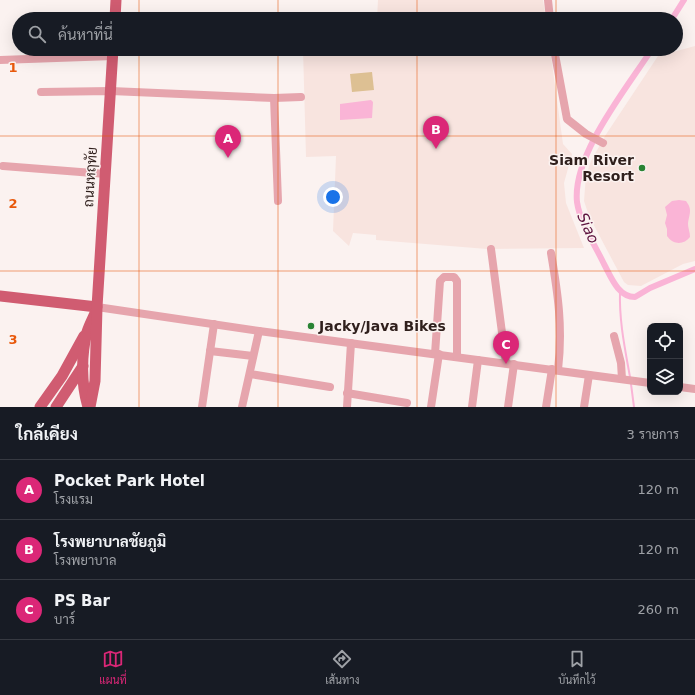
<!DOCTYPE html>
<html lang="th">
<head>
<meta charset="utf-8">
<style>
	:root { --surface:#171b24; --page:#20242c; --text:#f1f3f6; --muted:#9ea1a6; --line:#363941; --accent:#db2777 }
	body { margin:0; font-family:"DejaVu Sans",Sarabun,sans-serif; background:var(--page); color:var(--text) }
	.controls { position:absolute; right:12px; bottom:12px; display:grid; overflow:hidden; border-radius:8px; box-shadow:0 4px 16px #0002 }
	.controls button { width:36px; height:36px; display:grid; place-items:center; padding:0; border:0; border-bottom:1px solid var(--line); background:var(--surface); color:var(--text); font:20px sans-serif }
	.you { position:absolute; left:333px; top:197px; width:14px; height:14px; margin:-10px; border:3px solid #fff; border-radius:50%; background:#1a73e8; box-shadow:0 0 0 6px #1a73e833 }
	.badge { display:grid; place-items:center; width:26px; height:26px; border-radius:50%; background:var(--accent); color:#fff; font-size:13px; font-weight:700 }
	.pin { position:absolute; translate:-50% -33px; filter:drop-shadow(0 1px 2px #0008) }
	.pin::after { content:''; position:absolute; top:21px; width:14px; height:12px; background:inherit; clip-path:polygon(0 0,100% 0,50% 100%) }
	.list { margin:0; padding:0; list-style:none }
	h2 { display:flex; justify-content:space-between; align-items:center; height:52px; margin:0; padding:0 16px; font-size:17px }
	h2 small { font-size:13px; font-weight:400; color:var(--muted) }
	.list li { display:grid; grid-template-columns:26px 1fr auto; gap:12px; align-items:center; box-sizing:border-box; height:60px; padding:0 16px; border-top:1px solid var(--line) }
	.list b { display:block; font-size:15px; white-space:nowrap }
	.list p { margin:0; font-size:13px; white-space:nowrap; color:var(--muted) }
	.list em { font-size:13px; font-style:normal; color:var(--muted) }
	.icon { flex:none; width:22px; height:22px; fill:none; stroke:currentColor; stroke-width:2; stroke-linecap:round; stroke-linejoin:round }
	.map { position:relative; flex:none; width:695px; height:407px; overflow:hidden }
	.search { position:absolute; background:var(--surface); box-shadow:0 4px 16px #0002; left:12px; right:12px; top:12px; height:44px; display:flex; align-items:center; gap:10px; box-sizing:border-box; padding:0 14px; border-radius:22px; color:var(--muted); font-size:15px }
	.sheet { height:232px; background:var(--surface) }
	nav { display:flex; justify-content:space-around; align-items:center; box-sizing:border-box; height:56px; border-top:1px solid var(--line); background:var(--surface); font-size:11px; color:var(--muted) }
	nav a { display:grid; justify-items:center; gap:2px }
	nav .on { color:var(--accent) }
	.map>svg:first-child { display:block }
	.built { fill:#f8e4df }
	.green { fill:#ddc093 }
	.water { fill:#fab4d6 }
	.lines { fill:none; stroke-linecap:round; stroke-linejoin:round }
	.stream { stroke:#fab4d6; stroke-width:2 }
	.canal { stroke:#fab4d6; stroke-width:6 }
	.minor { stroke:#e6a5ad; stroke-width:8 }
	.major { stroke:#d05c71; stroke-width:11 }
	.grid { fill:none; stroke:#e8590c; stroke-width:1; stroke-opacity:0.55 }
	.poi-dot { fill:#298334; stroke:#fbf2f0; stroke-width:1.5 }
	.labels { text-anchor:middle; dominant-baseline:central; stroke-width:3; stroke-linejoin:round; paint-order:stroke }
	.poi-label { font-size:14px; font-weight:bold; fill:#2f1f1c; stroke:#fbf2f0; text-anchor:end }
	.street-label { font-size:14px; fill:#2f1f1c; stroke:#fbf2f0 }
	.water-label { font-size:15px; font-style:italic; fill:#5d133f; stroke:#fbf2f0 }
	.grid-label { font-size:13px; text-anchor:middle; font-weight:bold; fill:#e8590c; stroke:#fbf2f0; stroke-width:3; stroke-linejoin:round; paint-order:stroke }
</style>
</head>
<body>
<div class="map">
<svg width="695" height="407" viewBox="0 0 695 407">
	<rect width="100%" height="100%" fill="#fbf2f0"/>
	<!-- built -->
	<g class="built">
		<path d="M378,0H543L546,19H377Z"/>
		<path d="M695,46V261L683,264L641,286L628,285L624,282L589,216L584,201L586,175L591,161L605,136L658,56Z"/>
		<path d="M303,49H550L563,144L572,154L564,183L566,203L584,248L487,249L376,240V235L353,233L349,246L333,231L336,156L306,157Z"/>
	</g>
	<!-- green -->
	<path class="green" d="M372,72L374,90L352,92L350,74Z"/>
	<!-- water -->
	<g class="water">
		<path d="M371,100L373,102L372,118L340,120V104Z"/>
		<path d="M679,200L686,201C693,210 689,214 688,224C688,228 690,232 690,237C684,245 673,245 667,236V229L665,223L667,215L665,207L672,201Z"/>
	</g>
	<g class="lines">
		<!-- stream -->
		<g class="stream">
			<path d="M620,291C619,321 625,349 630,377"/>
			<path d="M631,384L634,407"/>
		</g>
		<!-- canal -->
		<g class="canal">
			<path d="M672,19L684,0"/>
			<path d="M652,49C627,88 572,155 577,202C580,223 595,245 604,264C611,277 618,297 635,297L650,288L695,269"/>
		</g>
		<!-- minor -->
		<g class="minor">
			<path d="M548,0L550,19"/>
			<path d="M554,49L567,119L586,134L603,143"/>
			<path d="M0,60L113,56"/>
			<path d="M41,92L111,91L274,98L301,97"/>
			<path d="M274,98L278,201"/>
			<path d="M3,166L106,174"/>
			<path d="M491,249L506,363"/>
			<path d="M551,253C558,294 563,328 558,370"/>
			<path d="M97,307L259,331L650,383"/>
			<path d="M614,336L621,363L622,379"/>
			<path d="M210,351L253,356"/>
			<path d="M435,354L440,281L444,277H454L457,281V357"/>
			<path d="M250,374L330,387"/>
			<path d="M680,387L695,389"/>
			<path d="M347,393L407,403"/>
			<path d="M202,407L214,324"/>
			<path d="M242,407L259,331"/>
			<path d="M347,407L351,343"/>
			<path d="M431,407L439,354"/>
			<path d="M472,407L478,360"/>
			<path d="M508,407L514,364"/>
			<path d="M546,407L552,369"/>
			<path d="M584,407L589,375"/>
		</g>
		<!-- major -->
		<g class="major">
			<path d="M115,19L116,0"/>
			<path d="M0,296L97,307"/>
			<path d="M40,407L62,376L84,336"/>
			<path d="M56,407L83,366"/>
			<path d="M88,407C81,384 81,355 87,332C89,325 93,318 96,311"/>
			<path d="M90,407L95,381L97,307L113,49"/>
		</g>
	</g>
	<!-- grid -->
	<path class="grid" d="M139,0V19M278,0V19M417,0V19M556,0V19M139,49V407M278,49V407M417,49V407M556,49V407M0,136H695M0,271H695"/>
	<!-- markers -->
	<g class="poi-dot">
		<circle cx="642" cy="168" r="4"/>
		<circle cx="311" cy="326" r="4"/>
	</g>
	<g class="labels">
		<!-- poi labels -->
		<g class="poi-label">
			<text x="634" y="160">Siam River<tspan x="634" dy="16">Resort</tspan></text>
			<text x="319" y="326" text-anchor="start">Jacky/Java Bikes</text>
		</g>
		<!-- street labels -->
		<g class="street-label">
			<text transform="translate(90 177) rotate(-86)">ถนนหฤทัย</text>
		</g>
		<!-- water labels -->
		<g class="water-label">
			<text transform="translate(588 228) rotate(66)">Siao</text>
		</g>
	</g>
	<g class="grid-label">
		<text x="13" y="72">1</text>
		<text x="13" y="208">2</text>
		<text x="13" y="344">3</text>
	</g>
</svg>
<div class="controls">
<button><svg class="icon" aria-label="locate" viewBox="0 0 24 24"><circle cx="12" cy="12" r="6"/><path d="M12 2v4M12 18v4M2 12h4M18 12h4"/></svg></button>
<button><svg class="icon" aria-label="layers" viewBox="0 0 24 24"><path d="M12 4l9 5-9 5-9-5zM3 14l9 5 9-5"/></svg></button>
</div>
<div class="you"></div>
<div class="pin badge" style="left:228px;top:158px">A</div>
<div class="pin badge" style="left:436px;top:149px">B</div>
<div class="pin badge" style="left:506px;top:364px">C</div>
<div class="search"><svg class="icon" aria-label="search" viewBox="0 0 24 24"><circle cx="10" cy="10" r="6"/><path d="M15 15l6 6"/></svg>ค้นหาที่นี่</div>
</div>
<section class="sheet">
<h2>ใกล้เคียง<small>3 รายการ</small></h2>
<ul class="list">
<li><span class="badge">A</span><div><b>Pocket Park Hotel</b><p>โรงแรม</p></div><em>120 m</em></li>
<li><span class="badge">B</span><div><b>โรงพยาบาลชัยภูมิ</b><p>โรงพยาบาล</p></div><em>120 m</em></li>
<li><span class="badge">C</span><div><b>PS Bar</b><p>บาร์</p></div><em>260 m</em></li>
</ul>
</section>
<nav>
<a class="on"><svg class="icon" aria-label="map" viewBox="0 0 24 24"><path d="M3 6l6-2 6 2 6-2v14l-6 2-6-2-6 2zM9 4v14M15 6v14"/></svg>แผนที่</a>
<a><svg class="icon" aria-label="directions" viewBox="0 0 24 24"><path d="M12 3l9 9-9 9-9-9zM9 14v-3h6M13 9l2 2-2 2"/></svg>เส้นทาง</a>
<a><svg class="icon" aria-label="saved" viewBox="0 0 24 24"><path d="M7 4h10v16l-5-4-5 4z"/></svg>บันทึกไว้</a>
</nav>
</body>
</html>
